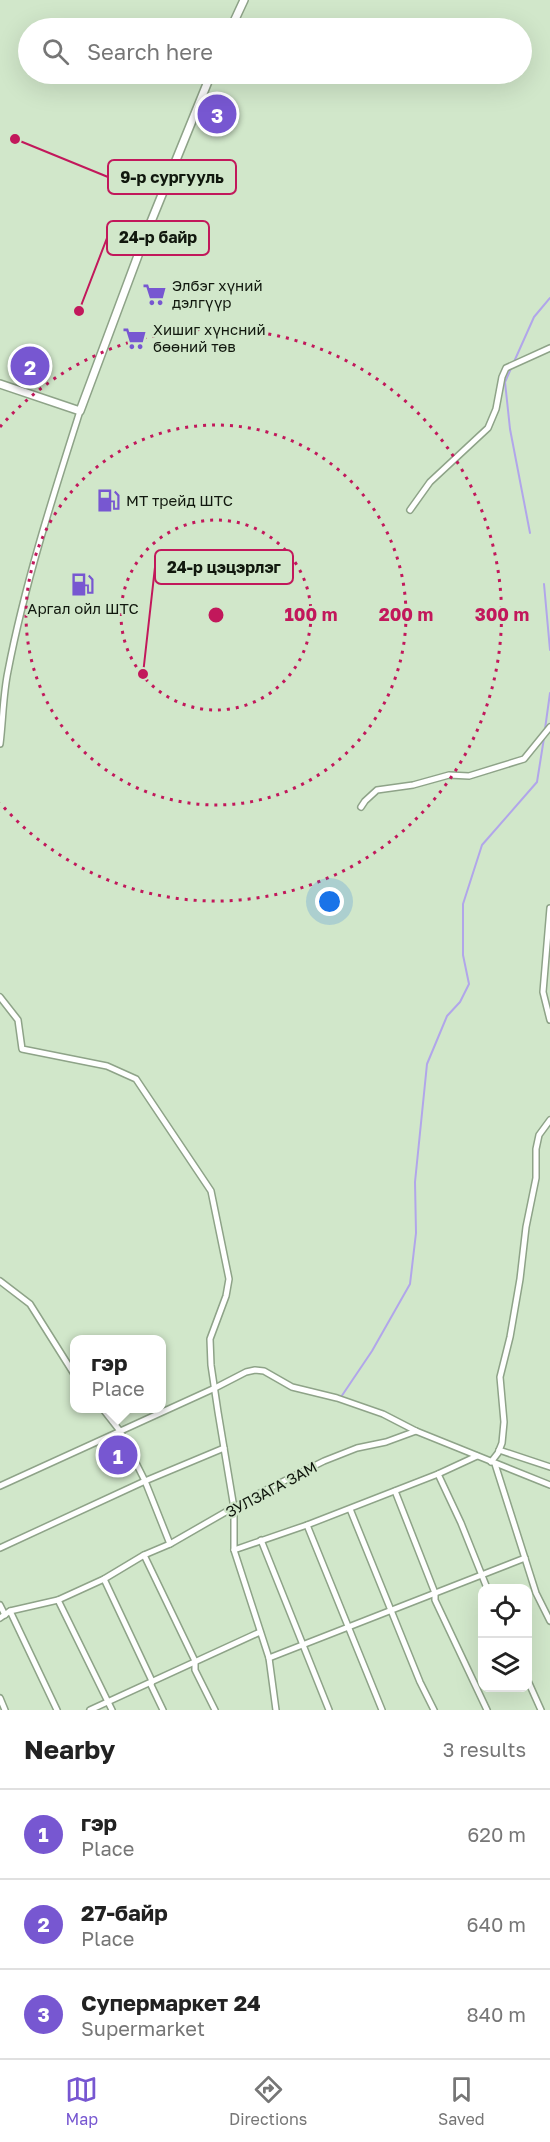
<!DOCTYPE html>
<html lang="en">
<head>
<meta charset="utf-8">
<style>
	:root { --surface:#fff; --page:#f2f2f2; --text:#222; --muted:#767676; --line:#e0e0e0; --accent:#7757d1 }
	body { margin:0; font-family:"Golos Text",sans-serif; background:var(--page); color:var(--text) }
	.controls { position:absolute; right:18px; bottom:18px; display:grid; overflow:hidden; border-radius:12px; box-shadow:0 6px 24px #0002 }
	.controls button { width:54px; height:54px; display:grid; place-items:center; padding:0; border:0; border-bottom:2px solid var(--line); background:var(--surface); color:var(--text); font:30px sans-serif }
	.you { position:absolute; left:330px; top:902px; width:21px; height:21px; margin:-15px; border:4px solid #fff; border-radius:50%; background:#1a73e8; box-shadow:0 0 0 9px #1a73e833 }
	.badge { display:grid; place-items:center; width:39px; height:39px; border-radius:50%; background:var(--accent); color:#fff; font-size:20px; font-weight:700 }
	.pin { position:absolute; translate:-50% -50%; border:3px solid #fff; box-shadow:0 2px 6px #0006 }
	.popup { position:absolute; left:70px; top:1335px; width:96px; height:78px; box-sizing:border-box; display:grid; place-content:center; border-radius:12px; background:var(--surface); filter:drop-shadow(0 2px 4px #0005); font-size:20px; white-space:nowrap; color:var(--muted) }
	.popup b { font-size:22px; color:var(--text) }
	.popup::after { content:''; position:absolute; left:50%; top:100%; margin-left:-12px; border:12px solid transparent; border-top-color:var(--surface) }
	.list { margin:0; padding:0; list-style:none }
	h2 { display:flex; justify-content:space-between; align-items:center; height:78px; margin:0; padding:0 24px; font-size:26px }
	h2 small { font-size:20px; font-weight:400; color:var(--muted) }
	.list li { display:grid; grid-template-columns:39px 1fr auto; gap:18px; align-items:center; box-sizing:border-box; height:90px; padding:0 24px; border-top:2px solid var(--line) }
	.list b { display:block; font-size:22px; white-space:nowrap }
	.list p { margin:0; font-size:20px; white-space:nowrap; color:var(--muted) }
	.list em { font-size:20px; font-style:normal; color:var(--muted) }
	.icon { flex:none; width:33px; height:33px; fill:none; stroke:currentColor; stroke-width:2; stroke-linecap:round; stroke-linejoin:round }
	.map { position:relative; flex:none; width:550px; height:1710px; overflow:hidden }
	.search { position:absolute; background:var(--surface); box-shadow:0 6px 24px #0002; left:18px; right:18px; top:18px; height:66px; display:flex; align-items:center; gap:15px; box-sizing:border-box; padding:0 21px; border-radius:33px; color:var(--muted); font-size:22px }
	.sheet { height:348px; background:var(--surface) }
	nav { display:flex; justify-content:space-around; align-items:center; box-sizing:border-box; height:84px; border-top:2px solid var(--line); background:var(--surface); font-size:16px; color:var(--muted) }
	nav a { display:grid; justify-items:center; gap:3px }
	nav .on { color:var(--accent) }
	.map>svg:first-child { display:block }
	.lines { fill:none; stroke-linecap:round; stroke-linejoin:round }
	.stream { stroke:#b1a6ea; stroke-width:2 }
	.minor-casing { stroke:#8ea388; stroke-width:8 }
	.tertiary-casing { stroke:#8ea388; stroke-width:10 }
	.minor { stroke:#fff; stroke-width:5 }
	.tertiary { stroke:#fff; stroke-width:7 }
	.ring { fill:none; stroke:#c2185b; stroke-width:3; stroke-dasharray:3 6 }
	.labels { text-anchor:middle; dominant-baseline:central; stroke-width:4.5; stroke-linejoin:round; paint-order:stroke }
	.poi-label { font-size:15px; fill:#11180e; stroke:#d1e7ca; text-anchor:start }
	.street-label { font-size:15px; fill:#11180e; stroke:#d1e7ca }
	.centre { fill:#c2185b; stroke:#d1e7ca; stroke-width:3 }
	.ring-label { font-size:18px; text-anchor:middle; font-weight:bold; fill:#c2185b; stroke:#d1e7ca; stroke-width:4.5; stroke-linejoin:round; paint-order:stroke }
	.leader { fill:none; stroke:#c2185b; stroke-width:2 }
	.callout-dot { fill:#c2185b; stroke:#d1e7ca; stroke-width:2 }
	.callout { fill:#d1e7ca; stroke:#c2185b; stroke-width:2 }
	.callout-label { font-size:16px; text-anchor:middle; font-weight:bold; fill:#11180e }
</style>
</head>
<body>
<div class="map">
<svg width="550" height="1710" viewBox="0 0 550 1710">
	<rect width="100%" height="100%" fill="#d1e7ca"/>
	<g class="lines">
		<!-- stream -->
		<g class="stream">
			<path d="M530,533L510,429L505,382L534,317L550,298"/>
			<path d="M544,584L550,650"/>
			<path d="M545,729L550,693"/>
			<path d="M341,1397L372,1351L410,1284L416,1233L415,1182L427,1064L447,1016L460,1002L469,984L463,955V904L482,845L537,782L544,738"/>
		</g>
		<defs>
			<g id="minor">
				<path d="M410,510L430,482L488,428L496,409L502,377L506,368L550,348"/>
				<path d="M0,744C3,720 3,695 8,671C25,583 53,496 80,411"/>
				<path d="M361,807L365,801L377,790L413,785L449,775L469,776L524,759L550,727"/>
				<path d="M550,908L543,992L550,1020"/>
				<path d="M0,997L18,1020L22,1049L107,1066L136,1079L211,1191L229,1279L226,1296L210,1339L211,1365L218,1412L234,1508V1550L269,1658L276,1710"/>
				<path d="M0,1281L30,1304L74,1374"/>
				<path d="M102,1408L120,1431L145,1481L170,1544"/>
				<path d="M499,1450L550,1467"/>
				<path d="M491,1462L498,1453L502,1443L504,1422L500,1377L510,1337L520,1279L526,1227L536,1178V1149L539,1135L550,1120"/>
				<path d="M495,1464L536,1593L550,1621"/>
				<path d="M438,1474L461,1523L487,1588"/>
				<path d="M0,1486L215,1388L246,1372L255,1370L264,1371L292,1387L337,1398L383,1414L416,1431"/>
				<path d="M395,1491L435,1593V1600L487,1710"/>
				<path d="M350,1509L420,1682L434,1710"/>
				<path d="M307,1525L382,1710"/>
				<path d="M261,1540L329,1710"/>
				<path d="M0,1548L145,1481L224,1448"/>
				<path d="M234,1550L307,1525L438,1474L477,1456"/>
				<path d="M144,1555L195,1661V1670L215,1710"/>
				<path d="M104,1579L152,1681L151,1685L163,1710"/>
				<path d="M58,1600L112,1710"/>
				<path d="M0,1605L5,1615"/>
				<path d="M10,1611L57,1710"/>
				<path d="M0,1618L10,1611L58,1600L104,1579L144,1555L170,1544L250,1498L324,1461L357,1448L386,1442L416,1431L550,1485"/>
				<path d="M269,1658L525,1558"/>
				<path d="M528,1681L541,1710"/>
				<path d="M0,1698L5,1710"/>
				<path d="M90,1710L260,1632"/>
			</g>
			<g id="tertiary">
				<path d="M231,28L244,0"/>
				<path d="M0,384L80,411L146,234L211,74"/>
			</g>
		</defs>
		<!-- minor casing -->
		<use href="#minor" class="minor-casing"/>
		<!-- tertiary casing -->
		<use href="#tertiary" class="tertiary-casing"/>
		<!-- minor -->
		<use href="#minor" class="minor"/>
		<!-- tertiary -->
		<use href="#tertiary" class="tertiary"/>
	</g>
	<!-- distance rings -->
	<g class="ring">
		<circle cx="216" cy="615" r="95"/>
		<circle cx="216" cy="615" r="190"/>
		<path d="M0 427A286 286 0 1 1 0 803"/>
	</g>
	<!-- icons -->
	<defs>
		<symbol id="supermarket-bare" viewBox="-9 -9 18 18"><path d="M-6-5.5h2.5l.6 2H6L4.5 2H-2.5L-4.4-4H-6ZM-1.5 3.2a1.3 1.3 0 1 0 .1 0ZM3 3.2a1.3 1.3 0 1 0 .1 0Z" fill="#7757d1" stroke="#d1e7ca" stroke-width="2.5" paint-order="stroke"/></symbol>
		<symbol id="fuel-bare" viewBox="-9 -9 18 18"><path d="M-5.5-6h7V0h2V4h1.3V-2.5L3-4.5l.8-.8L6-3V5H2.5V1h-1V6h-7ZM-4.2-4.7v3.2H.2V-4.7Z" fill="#7757d1" stroke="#d1e7ca" stroke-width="2.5" paint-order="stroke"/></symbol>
	</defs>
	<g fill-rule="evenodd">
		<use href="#supermarket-bare" x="138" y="278" width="33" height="33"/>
		<use href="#supermarket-bare" x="118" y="322" width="33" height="33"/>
		<use href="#fuel-bare" x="92" y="484" width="33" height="33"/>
		<use href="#fuel-bare" x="66" y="568" width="33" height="33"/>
	</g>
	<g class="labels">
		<!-- poi labels -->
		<g class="poi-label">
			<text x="172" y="285">Элбэг хүний<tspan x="172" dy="17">дэлгүүр</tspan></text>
			<text x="153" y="329">Хишиг хүнсний<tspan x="153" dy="17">бөөний төв</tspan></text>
			<text x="126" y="500">МТ трейд ШТС</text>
			<text x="83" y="608" text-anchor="middle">Аргал ойл ШТС</text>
		</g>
		<!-- street labels -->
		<g class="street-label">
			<text transform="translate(271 1489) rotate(-28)">ЗУЛЗАГА ЗАМ</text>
		</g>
	</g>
	<circle cx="216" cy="615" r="9" class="centre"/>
	<g class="ring-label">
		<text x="311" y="621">100 m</text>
		<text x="406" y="621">200 m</text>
		<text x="502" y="621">300 m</text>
	</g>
	<!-- callouts -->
	<path class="leader" d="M15 139L108 177M79 311L107 238M143 674L155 567"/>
	<g class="callout-dot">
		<circle cx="15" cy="139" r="6"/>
		<circle cx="79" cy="311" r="6"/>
		<circle cx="143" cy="674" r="6"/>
	</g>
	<g class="callout">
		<rect x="108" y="160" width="128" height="34" rx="6"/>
		<rect x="107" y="221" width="102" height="34" rx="6"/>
		<rect x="155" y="550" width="138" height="34" rx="6"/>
	</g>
	<g class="callout-label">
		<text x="172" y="183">9-р сургууль</text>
		<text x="158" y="243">24-р байр</text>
		<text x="224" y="573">24-р цэцэрлэг</text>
	</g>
</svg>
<div class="controls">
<button><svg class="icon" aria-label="locate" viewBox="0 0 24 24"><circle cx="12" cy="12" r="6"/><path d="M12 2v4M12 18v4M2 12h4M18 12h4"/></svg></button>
<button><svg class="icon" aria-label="layers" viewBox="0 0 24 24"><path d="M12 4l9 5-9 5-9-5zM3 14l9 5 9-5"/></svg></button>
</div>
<div class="you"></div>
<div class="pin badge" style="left:118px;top:1455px">1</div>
<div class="popup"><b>гэр</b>Place</div>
<div class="pin badge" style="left:30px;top:366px">2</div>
<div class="pin badge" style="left:217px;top:114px">3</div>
<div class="search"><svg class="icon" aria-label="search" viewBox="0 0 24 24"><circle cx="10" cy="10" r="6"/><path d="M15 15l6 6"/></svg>Search here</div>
</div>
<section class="sheet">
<h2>Nearby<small>3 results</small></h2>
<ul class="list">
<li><span class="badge">1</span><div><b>гэр</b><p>Place</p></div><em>620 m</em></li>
<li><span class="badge">2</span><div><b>27-байр</b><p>Place</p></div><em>640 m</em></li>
<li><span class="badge">3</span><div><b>Супермаркет 24</b><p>Supermarket</p></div><em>840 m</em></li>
</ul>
</section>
<nav>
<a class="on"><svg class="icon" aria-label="map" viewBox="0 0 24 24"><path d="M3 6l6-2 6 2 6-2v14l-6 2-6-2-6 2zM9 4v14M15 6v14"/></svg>Map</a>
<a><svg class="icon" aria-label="directions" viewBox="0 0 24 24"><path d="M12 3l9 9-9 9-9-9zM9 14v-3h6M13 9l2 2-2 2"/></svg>Directions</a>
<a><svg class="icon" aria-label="saved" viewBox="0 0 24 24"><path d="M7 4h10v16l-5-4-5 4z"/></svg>Saved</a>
</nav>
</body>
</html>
